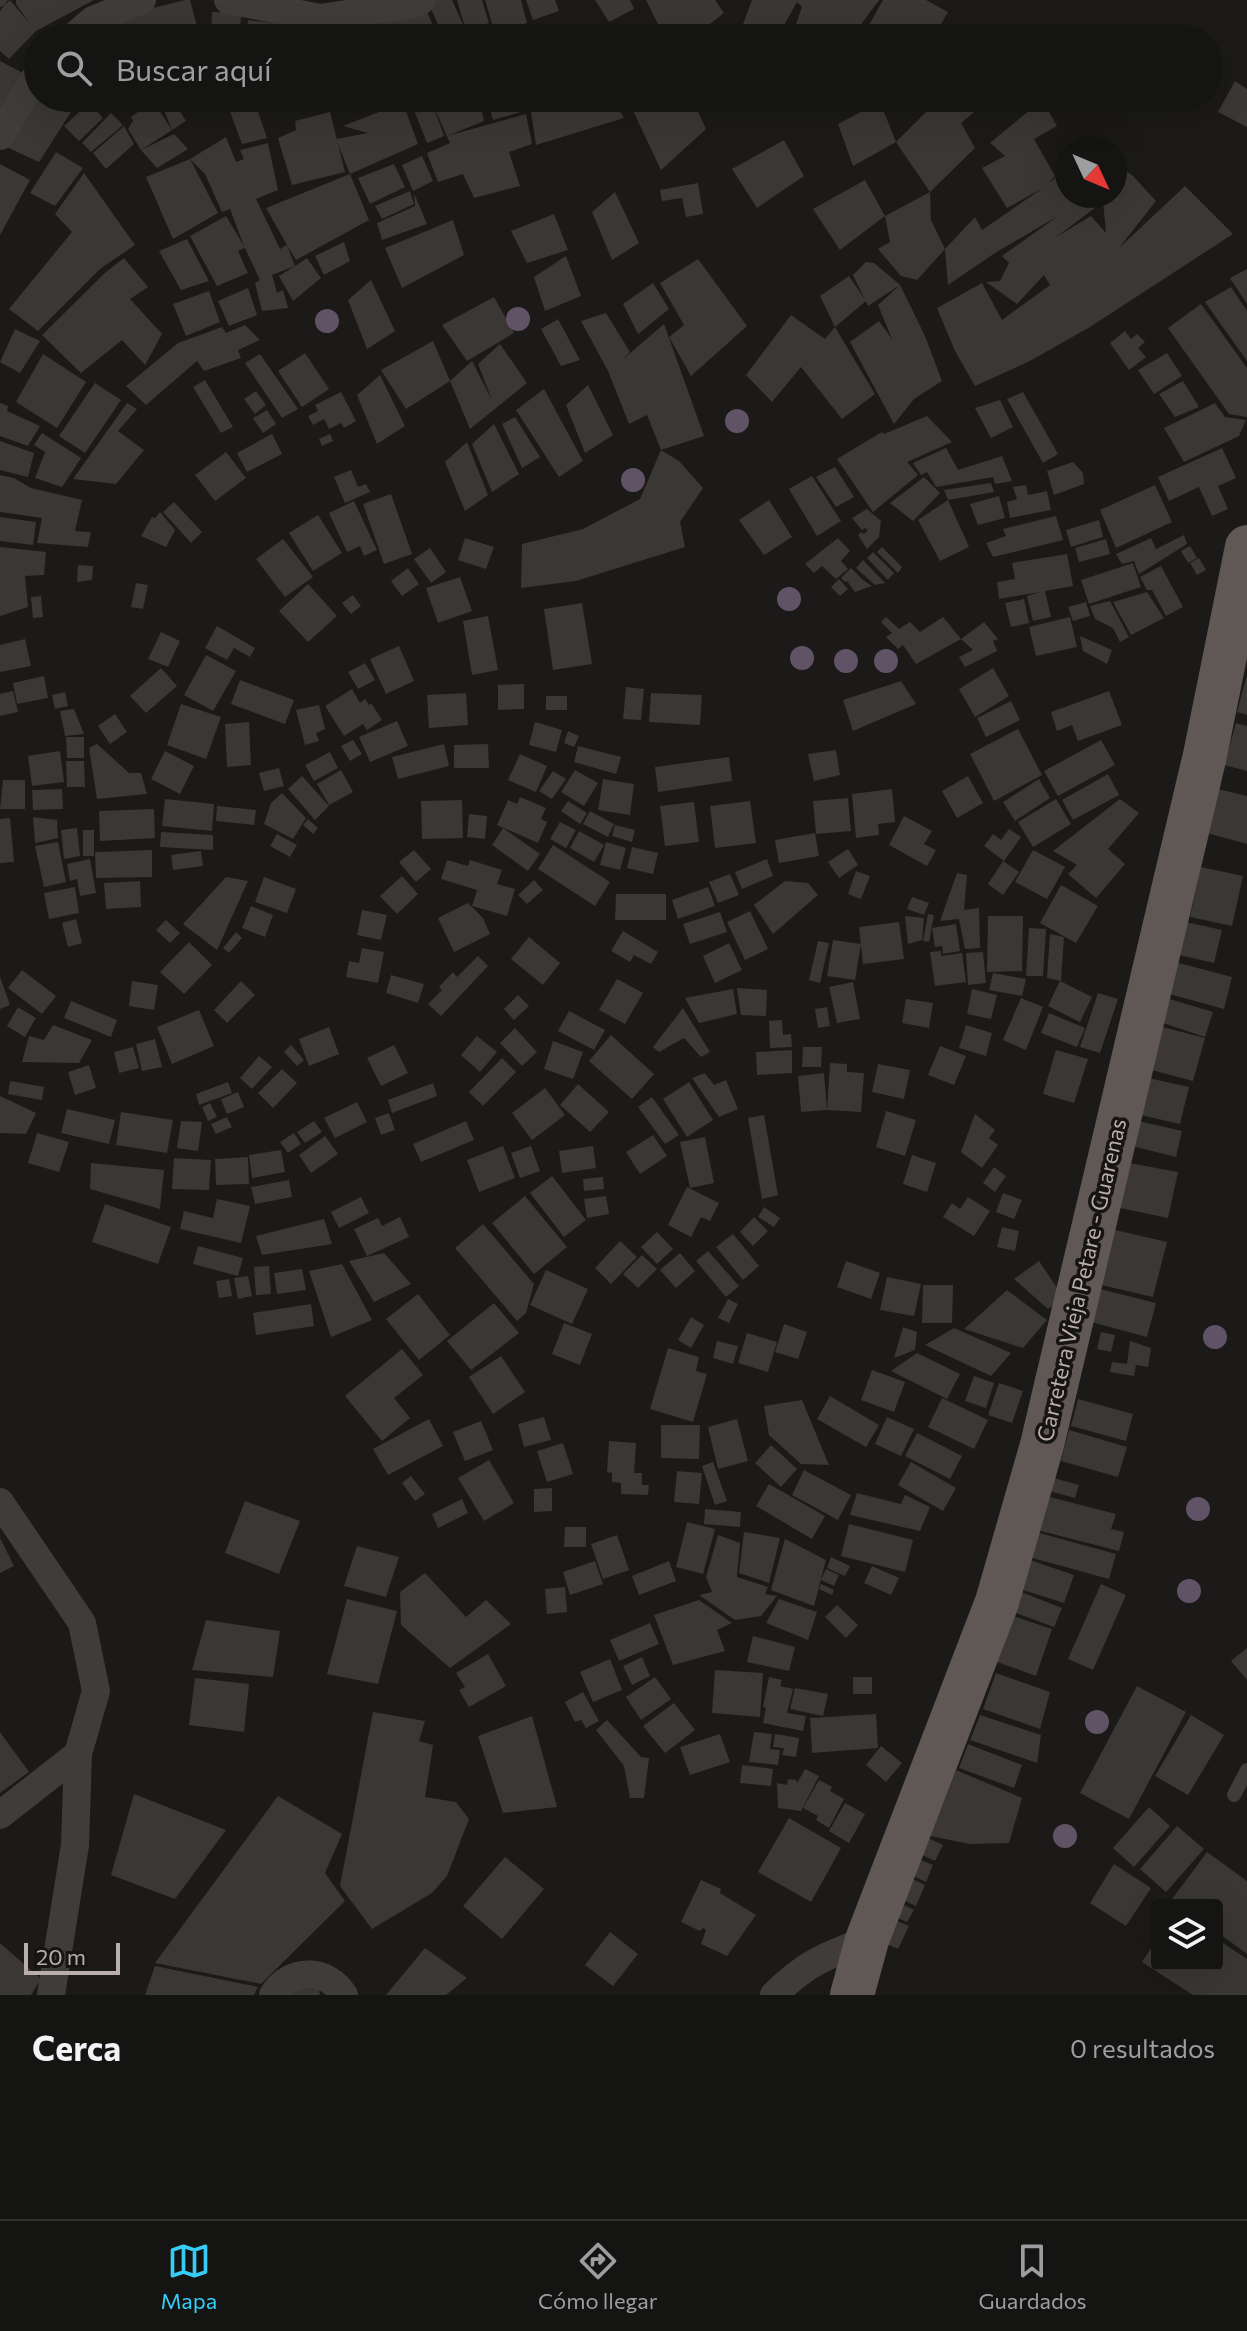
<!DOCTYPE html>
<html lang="es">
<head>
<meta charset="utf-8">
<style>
	:root { --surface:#141412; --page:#1d1d1b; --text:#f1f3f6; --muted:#9d9e9f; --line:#333332; --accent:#36ccf5 }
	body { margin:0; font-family:Commissioner,sans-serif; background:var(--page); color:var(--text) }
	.controls { position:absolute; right:24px; bottom:24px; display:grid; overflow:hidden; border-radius:8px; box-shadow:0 8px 32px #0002 }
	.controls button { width:72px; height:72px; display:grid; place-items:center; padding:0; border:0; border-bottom:2px solid var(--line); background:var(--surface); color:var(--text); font:40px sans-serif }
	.compass { position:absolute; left:1055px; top:136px; width:72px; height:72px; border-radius:50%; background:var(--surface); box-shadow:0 8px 32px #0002; rotate:134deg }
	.scale { position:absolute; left:24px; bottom:20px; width:96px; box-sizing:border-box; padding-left:8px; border:4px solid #baaeab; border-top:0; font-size:22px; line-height:28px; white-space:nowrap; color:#baaeab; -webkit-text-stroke:6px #161513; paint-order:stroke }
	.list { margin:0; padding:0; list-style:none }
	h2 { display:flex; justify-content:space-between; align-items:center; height:104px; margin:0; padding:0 32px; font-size:34px }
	h2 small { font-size:26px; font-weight:400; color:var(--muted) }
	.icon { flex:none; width:44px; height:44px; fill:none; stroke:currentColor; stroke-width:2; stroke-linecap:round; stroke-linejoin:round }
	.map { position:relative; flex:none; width:1247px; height:1995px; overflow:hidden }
	.search { position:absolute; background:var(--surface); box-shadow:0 8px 32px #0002; left:24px; right:24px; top:24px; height:88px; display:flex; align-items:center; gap:20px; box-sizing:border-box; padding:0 28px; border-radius:44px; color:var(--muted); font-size:30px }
	.sheet { height:224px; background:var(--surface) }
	nav { display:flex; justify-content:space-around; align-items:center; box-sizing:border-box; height:112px; border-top:2px solid var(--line); background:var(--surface); font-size:22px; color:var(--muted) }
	nav a { display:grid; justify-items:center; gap:4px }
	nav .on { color:var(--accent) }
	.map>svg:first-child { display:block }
	.building { fill:#3a3735; fill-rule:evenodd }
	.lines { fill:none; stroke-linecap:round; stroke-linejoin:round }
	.service { stroke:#403c39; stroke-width:14 }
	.minor { stroke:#403c39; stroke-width:28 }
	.primary { stroke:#5f5855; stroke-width:44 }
	.tree { fill:#605366 }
	.labels { text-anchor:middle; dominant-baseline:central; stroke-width:7; stroke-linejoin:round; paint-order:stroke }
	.street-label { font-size:22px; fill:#baaeab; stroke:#161513 }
</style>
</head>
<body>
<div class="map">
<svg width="1247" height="1995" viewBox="0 0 1247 1995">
	<rect width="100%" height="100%" fill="#1b1a18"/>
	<!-- building -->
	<g class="building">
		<path d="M0,0H8L4,6L10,0L30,24L16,4V0H94L36,31L9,59L0,51V11L4,6L0,7Z"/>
		<path d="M185,0H190L200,38H170L172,35L164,38H116L108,19Z"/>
		<path d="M433,0H452L465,29L444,38L428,2Z"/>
		<path d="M457,0H482L489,23L466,31Z"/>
		<path d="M485,0H521L527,23L495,33Z"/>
		<path d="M526,0H555L559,11L533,20Z"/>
		<path d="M595,0H630L634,9L609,22Z"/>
		<path d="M646,0H715L724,13L692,38H665Z"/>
		<path d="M752,0H879L851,38H791L802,7L797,2L777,38H738Z"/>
		<path d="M883,0H926L948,12L933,38H879L868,27Z"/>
		<path d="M423,2L438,38H382L375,24Z"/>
		<path d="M212,12L241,13L240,38H211Z"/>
		<path d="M248,20L284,24L315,34L314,38H246Z"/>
		<path d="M372,24L379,38H326L335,28L344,32Z"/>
		<path d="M109,26L114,38H87Z"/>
		<path d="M975,26L983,38H958Z"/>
		<path d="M0,61L27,75L0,128Z"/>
		<path d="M1235,81L1247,89V127L1218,112Z"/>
		<path d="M38,98H80L39,162L2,145Z"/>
		<path d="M164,98H172L186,121L172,130L160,100Z"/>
		<path d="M179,98H217V99L182,109Z"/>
		<path d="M430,98H479L484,121L447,136L526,114L532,144L509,152L520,186L474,198L463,174L438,182L427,153L450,143L433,105L444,136L427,143L414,110L433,105Z"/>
		<path d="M487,98H525L528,110L493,120Z"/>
		<path d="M529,98H561V99L532,108Z"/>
		<path d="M561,98H613L624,118L536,145L531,112L563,104Z"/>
		<path d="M627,98H692L706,129L661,170Z"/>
		<path d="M814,98H847L828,111Z"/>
		<path d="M940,98H991L961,123L975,148L930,192L896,142Z"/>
		<path d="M254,100L267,138L242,144L229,109Z"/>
		<path d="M402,100L418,144L350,174L369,220L296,260L287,245L295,266L307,258L321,278L293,301L279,276L295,266L272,275L277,293L283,290L288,308L262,311L255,283L260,280L245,248L238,251L248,273L217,286L190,236L226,216L244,246L230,209L222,212L205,174L190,159L218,213L173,239L146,177L190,159L226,137L236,162L244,159L240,150L268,143L278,190L256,199L280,249L287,245L266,208L350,174L336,139L368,133L343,126L379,112L378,109Z"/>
		<path d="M1042,100L1057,126L1034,139L1055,176L1048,184L1067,168V196H1115V164L1132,175L1156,201L1118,249L1185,186L1233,234L1090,327L1030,361L975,386L955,351L937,308L982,283L1002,320L1050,285L1044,275L1017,304L986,282L1000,281L1009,263L1002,256L1058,216L995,253L948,285L945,249L975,217L982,230L1043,188L1007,208L982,168L1005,156L990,143ZM1103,202L1106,233L1091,216L1056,237Z"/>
		<path d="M153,101L172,130L141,150L128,129L133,121L131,117Z"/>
		<path d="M880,102L896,142L853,166L838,124Z"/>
		<path d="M89,103L103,118L79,141L64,126Z"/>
		<path d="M330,112L345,172L292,185L278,138L296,130L295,121Z"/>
		<path d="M111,113L123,125L91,152L82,143Z"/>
		<path d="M124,126L134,144L106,169L93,153Z"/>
		<path d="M174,134L188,149L157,168L141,150Z"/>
		<path d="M784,140L804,176L757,208L732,169Z"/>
		<path d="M56,152L83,168L55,206L30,193Z"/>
		<path d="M422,156L433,181L413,191L402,165Z"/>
		<path d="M0,164L30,180L0,235Z"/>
		<path d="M394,164L405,187L370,204L358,178Z"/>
		<path d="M84,173L135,245L100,269L38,331L9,309L72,232L55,214Z"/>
		<path d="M865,180L885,216L840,250L813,209Z"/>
		<path d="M698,183L703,214L686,217L682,198L662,201L660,190Z"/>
		<path d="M410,191L414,204L382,219L375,206Z"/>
		<path d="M615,192L639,243L612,260L592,212Z"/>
		<path d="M930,192L931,220L945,249L917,280L901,276L878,249L890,242L885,216Z"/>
		<path d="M414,193L427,224L382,240L377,223L415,206Z"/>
		<path d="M554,214L568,250L527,263L511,231Z"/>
		<path d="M453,220L464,255L402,288L385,248Z"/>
		<path d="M187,239L209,281L181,290L159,251Z"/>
		<path d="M344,242L350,261L324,275L315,256Z"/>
		<path d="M566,256L581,296L545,311L534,277Z"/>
		<path d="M124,258L148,287L130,299L162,334L145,365L122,340L81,373L42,335L106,272Z"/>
		<path d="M698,259L747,326L691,376L669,337L684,325L660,283Z"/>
		<path d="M866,262L874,263L900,285L925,336L942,381L914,399L894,424L850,342L879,321L892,339L878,305L900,285L868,306L853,275Z"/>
		<path d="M1247,269V304L1230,278Z"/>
		<path d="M849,276L866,301L835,327L820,296Z"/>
		<path d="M371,280L395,331L367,349L348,300Z"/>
		<path d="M653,283L669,309L638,334L623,304Z"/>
		<path d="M1231,287L1247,311V361L1205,302Z"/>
		<path d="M248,288L257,315L229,326L218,301Z"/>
		<path d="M209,291L220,322L186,336L173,304Z"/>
		<path d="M494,297L514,333L467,361L442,325Z"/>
		<path d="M1201,304L1247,368V417L1229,414L1168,328Z"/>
		<path d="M606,313L630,352L621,361L664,324L704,436L661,450L647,415L629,424L608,371L581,321Z"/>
		<path d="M791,315L825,339L835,327L875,394L842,419L801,367L772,402L746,375Z"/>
		<path d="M558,319L580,360L561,366L541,329Z"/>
		<path d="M245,325L260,340L238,350L241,358L204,371L197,361L146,405L126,386L178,343L222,327L226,333Z"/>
		<path d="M15,329L40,341L20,373L0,362Z"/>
		<path d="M1125,331L1131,339L1137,334L1145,342L1138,348L1146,357L1129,370L1110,343Z"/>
		<path d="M433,341L450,381L406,409L381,370Z"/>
		<path d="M500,344L527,383L470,429L450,381L472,361L492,400L478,364Z"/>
		<path d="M305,353L329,389L302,407L278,371Z"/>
		<path d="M1167,353L1182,376L1154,394L1138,370Z"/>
		<path d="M43,354L86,382L57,428L16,402Z"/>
		<path d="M260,354L298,409L282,418L245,363Z"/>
		<path d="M380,375L405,426L377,444L357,395Z"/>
		<path d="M205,380L233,427L221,433L193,387Z"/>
		<path d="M1183,381L1199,407L1175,417L1159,394Z"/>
		<path d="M95,383L121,400L85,453L59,436Z"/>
		<path d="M588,385L613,435L585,453L566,405Z"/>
		<path d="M544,389L583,461L559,477L516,410Z"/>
		<path d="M256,391L266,405L255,414L244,399Z"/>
		<path d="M341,392L356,421L344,428L341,423L329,429L324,419L313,425L308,416L318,411L315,405Z"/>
		<path d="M1023,392L1058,454L1043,463L1007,399Z"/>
		<path d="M1000,400L1013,427L991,438L975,408Z"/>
		<path d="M0,403L8,406L7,411L40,426L28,446L0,436Z"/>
		<path d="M127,403L137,409L118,431L144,450L116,484L73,479Z"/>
		<path d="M1215,403L1225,417L1246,420L1239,436L1184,462L1164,428Z"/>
		<path d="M267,410L276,424L263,433L253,418Z"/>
		<path d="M927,416L952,442L907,462L918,475L873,512L837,459L882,432L884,434Z"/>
		<path d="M515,417L540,457L522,468L502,424Z"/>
		<path d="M494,424L519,474L492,492L472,444Z"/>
		<path d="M42,433L81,458L62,487L35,478L45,452L34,445Z"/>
		<path d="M272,434L282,454L247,472L237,453Z"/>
		<path d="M330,434L333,441L322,446L319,439Z"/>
		<path d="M0,441L34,453L28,477L0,470Z"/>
		<path d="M467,442L488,495L465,511L445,462Z"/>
		<path d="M946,448L958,470L1002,456L1012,481L995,484L993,477L936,487L927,472L921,475L913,463Z"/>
		<path d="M1222,448L1236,478L1218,486L1228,509L1212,516L1199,487L1169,501L1158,477Z"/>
		<path d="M661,450L679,461L703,488L680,522L685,547L576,581L521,588L522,544L583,529L640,499Z"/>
		<path d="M226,452L246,478L215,501L195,475Z"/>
		<path d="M1073,462L1083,473L1084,484L1054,495L1047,471Z"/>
		<path d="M835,467L854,497L836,507L816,477Z"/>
		<path d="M351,470L358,487L366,484L370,492L345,503L334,477Z"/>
		<path d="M0,475L14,478L31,488L82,500L75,531L91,532L88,547L37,543L42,518L0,512Z"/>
		<path d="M812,476L841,521L817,536L789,489Z"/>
		<path d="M924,477L940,493L913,521L890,503Z"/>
		<path d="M991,483L994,492L948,500L944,490Z"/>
		<path d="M1026,485L1028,495L1047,491L1051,510L1010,518L1007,502L1017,499L1013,487Z"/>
		<path d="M1155,485L1172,522L1116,548L1100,510Z"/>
		<path d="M391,494L412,554L384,564L363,504Z"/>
		<path d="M999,496L1005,518L978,525L970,504Z"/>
		<path d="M769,500L792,537L764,555L739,520Z"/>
		<path d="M948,500L969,547L940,561L918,520Z"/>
		<path d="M354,501L377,550L364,556L360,546L347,552L329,513Z"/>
		<path d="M174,502L202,532L191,543L163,512Z"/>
		<path d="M867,509L881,521L879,537L867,549L858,535L861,532L864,534L868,530L865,528L862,530L852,518Z"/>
		<path d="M160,512L175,530L166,547L141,536L152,517L155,518Z"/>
		<path d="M318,515L342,553L313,571L289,533Z"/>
		<path d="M1056,516L1063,540L993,557L986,543L1006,536L1003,529Z"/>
		<path d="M0,517L36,522L33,545L0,541Z"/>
		<path d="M1099,520L1103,537L1071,547L1066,530Z"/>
		<path d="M1184,535L1187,544L1139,574L1134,561L1122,564L1116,554L1151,538L1156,549Z"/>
		<path d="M465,538L494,547L486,569L458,560Z"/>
		<path d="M838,538L850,551L841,561L848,569L836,579L822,566L814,573L805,564Z"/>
		<path d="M283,539L313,577L285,597L256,559Z"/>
		<path d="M1106,539L1110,554L1079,562L1075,548Z"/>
		<path d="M1190,546L1197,558L1188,563L1181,551Z"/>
		<path d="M0,547L46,552L44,575L25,576L28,607L0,616Z"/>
		<path d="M882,547L902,567L898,573L877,552Z"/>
		<path d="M430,548L446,572L431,583L414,559Z"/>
		<path d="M873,552L894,573L888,580L867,558Z"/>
		<path d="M1067,554L1073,586L1045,591L1051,617L1033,621L1027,596L1040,592L999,599L997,582L1015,579L1012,563Z"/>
		<path d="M1199,558L1206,570L1197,575L1190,563Z"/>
		<path d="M863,560L885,583L875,585L856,568Z"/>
		<path d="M1133,563L1141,587L1089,604L1081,580Z"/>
		<path d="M78,565L93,566L92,580L77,582Z"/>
		<path d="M1161,566L1183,607L1166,616L1152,590H1147L1140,577Z"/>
		<path d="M408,568L419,584L402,596L391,581Z"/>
		<path d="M851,568L863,580L872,586L855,592L847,581L845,582L841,578Z"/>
		<path d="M460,577L472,611L438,623L426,588Z"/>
		<path d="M839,579L848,589L840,596L831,587Z"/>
		<path d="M136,583L148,585L143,609L131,607Z"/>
		<path d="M308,584L337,616L308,642L279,611Z"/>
		<path d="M1147,592L1164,618L1131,635L1113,602Z"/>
		<path d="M353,595L361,606L351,614L342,603Z"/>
		<path d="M41,596L43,617L33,618L31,597Z"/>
		<path d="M1024,599L1029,623L1011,627L1005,603Z"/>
		<path d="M1110,601L1129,637L1120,642L1113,628L1095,619L1090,606Z"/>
		<path d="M1086,602L1090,616L1073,621L1068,607Z"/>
		<path d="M582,603L592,664L553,670L544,609Z"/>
		<path d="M488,616L498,670L472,675L463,621Z"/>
		<path d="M886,617L899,629L910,622L920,632L943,617L961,639L916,664L903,645L898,649L886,637L892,633L881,622Z"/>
		<path d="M1070,617L1077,647L1036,656L1029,627Z"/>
		<path d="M984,622L998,639L993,641L997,651L965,667L959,657L973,650L961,639Z"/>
		<path d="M217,626L255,648L250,657L234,648L227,660L205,648Z"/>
		<path d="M161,632L180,641L168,667L148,659Z"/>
		<path d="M1080,636L1112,650L1107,664L1083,651Z"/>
		<path d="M25,639L31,666L0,672V645Z"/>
		<path d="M399,646L414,681L386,694L370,659Z"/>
		<path d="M206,655L236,671L213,711L184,695Z"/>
		<path d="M365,663L375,680L358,689L348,672Z"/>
		<path d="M161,668L177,686L146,713L130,696Z"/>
		<path d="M993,668L1009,696L975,717L959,689Z"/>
		<path d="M44,676L48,698L17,704L13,683Z"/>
		<path d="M1246,678H1247V715L1237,712Z"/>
		<path d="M240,680L294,700L285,724L231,704Z"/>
		<path d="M901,681L916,704L853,731L843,700Z"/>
		<path d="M524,684V709L498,710V685Z"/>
		<path d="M626,687L644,689L641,720L623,719Z"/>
		<path d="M352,689L360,703L365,699L369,705L371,703L382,720L367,730L363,724L344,736L325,706Z"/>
		<path d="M13,691L18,712L0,716V694Z"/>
		<path d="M1109,691L1122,725L1078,741L1072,725L1057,731L1051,712Z"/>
		<path d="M65,692L68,706L55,709L52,695Z"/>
		<path d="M466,693L468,725L429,728L427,695Z"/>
		<path d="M651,693L702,695L700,725L649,722Z"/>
		<rect x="546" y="696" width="21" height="14"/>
		<path d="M1011,701L1020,720L986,737L977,718Z"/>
		<path d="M181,704L221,717L206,759L167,745Z"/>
		<path d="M319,705L325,729L316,733L319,741L305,745L296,710Z"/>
		<path d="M74,709L84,734L65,736L60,711Z"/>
		<path d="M115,714L127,732L110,744L98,726Z"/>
		<path d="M397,721L408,746L370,762L359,737Z"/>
		<path d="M249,722L251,765L227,767L225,724Z"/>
		<path d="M535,722L562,730L556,752L529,745Z"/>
		<path d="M1236,723L1247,726V771L1224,765Z"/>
		<path d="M1018,729L1042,775L994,801L970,754Z"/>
		<path d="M568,731L579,736L574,747L564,743Z"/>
		<path d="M66,737H84V758H67Z"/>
		<path d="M353,740L362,754L350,761L341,746Z"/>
		<path d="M1101,740L1115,765L1058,796L1044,771Z"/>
		<path d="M97,744L129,773H141L147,794L97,799L89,748Z"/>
		<path d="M444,744L449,766L398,779L392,757Z"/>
		<path d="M488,744L489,768H454V745Z"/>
		<path d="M578,746L621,757L616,774L574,762Z"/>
		<path d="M836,750L840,775L814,781L808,754Z"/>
		<path d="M60,751L64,782L32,786L28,756Z"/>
		<path d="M165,751L194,766L180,794L151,779Z"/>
		<path d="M330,752L338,768L314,781L305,765Z"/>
		<path d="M520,754L547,766L536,792L508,780Z"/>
		<path d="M729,757L732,781L658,792L655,767Z"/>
		<path d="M66,761H84L85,787H67Z"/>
		<path d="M279,768L284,786L264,791L259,773Z"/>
		<path d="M341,770L353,792L329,805L317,784Z"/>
		<path d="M575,770L598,783L584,806L561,792Z"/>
		<path d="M553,771L566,779L552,799L539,791Z"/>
		<path d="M1108,774L1119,795L1073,820L1062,800Z"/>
		<path d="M302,776L329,806L315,820L288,789Z"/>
		<path d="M968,776L983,803L957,818L942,791Z"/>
		<path d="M603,779L634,784L630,815L598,810Z"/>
		<path d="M1039,779L1050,798L1015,821L1003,802Z"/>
		<path d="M3,780H25V809H0Z"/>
		<path d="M62,789L63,809L33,810L32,790Z"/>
		<path d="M892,789L895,822L878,824L879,835L856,838L852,794Z"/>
		<path d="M1218,789L1247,796V844L1207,833Z"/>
		<path d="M282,793L306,818L293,839L264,824L271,803Z"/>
		<path d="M520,797L546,808L541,819L547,822L538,843L497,825L508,800L517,804Z"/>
		<path d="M848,798L851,831L816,834L813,801Z"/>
		<path d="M165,799L214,804L212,831L162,826Z"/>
		<path d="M1056,799L1071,824L1033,847L1018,822Z"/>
		<path d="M1120,799L1139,813L1108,849L1125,864L1096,898L1068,874L1077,865L1053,851Z"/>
		<path d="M462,800L463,838L422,839L421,801Z"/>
		<path d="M568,801L587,813L580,824L561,811Z"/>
		<path d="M750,801L756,843L715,848L710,806Z"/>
		<path d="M694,802L699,842L665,846L660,806Z"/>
		<path d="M217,806L256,810L254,825L216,821Z"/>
		<path d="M154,809L155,838L100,841L99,811Z"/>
		<path d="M590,811L614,824L608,837L583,824Z"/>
		<path d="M469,814L487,816L485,839L467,837Z"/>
		<path d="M904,816L932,831L924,844L936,850L927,866L889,845Z"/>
		<path d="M33,817L57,820L58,838L35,843Z"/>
		<path d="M10,818L14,862L0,863V819Z"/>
		<path d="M308,819L318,828L313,834L303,825Z"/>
		<path d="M560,822L576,830L566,848L550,839Z"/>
		<path d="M615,825L635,830L632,842L612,836Z"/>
		<path d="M77,828L80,856L64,859L61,830Z"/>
		<path d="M503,828L540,854L528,871L492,845Z"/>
		<path d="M1009,829L1021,837L1004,861L984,846L993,834L1001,840Z"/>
		<rect x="83" y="830" width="11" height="26"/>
		<path d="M579,831L604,845L594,862L570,848Z"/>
		<path d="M161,832L213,835V850L160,847Z"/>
		<path d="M815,833L819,856L779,863L775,840Z"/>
		<path d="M277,834L297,845L290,857L270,846Z"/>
		<path d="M58,842L66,882L44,887L35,846Z"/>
		<path d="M606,842L626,848L620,870L600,865Z"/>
		<path d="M553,845L610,882L595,906L538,869Z"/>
		<path d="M632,847L658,853L653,874L627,868Z"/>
		<path d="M848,849L858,865L839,878L828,862Z"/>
		<path d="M152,850V877L96,878L95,852Z"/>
		<path d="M414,850L431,869L416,882L399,862Z"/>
		<path d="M1033,850L1065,867L1047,899L1015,882Z"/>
		<path d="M201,851L203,866L173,870L171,855Z"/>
		<path d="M90,859L96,893L80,896L77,879L70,881L67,864Z"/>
		<path d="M767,859L773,876L742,889L735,872Z"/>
		<path d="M447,860L468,866L470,860L502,870L497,884L515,889L507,916L472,906L477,890L441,879Z"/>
		<path d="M1003,861L1019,872L1003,895L988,884Z"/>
		<path d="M1201,867L1243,876L1232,926L1190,917Z"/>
		<path d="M856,871L870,876L861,899L848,894Z"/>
		<path d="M957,873L967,875L964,910L979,908L980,948L965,949L959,919L940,921Z"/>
		<path d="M730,874L739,895L718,903L709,882Z"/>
		<path d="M402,876L418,894L397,914L380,896Z"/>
		<path d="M226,877L248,881L217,950L183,924Z"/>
		<path d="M264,877L296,889L287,913L255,902Z"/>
		<path d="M534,880L543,890L527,904L518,895Z"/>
		<path d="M140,881L141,907L106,909L104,883Z"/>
		<path d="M785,881L808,883L818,895L773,934L754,905Z"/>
		<path d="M1061,885L1098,906L1076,943L1040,923Z"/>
		<path d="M75,887L79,913L49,919L44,893Z"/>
		<path d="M708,887L715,906L678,919L672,900Z"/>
		<path d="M616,894H666V920H615Z"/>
		<path d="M912,897L929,903L924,915L907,909Z"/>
		<path d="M468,903L483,918L490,934L454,952L438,918Z"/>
		<path d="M251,906L273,915L265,937L242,928Z"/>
		<path d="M362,910L387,915L381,940L357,935Z"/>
		<path d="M750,911L768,949L745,960L727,922Z"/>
		<path d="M720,912L727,932L690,944L683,924Z"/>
		<path d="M928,914L934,915L929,942L923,941Z"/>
		<path d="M905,916L924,918L922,940L908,944Z"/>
		<path d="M988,916H1023L1022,971L987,972Z"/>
		<path d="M76,919L82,943L68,947L62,923Z"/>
		<path d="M166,920L180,933L170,943L156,930Z"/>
		<path d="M899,922L904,959L863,964L859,927Z"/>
		<path d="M1186,922L1222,930L1214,963L1179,955Z"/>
		<path d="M956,924L960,951L943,954L942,946L935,947L932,928Z"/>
		<path d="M1029,928L1046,929L1043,976H1026Z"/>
		<path d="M623,931L658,952L651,964L634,955L630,962L611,951Z"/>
		<path d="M236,932L242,938L229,953L223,948Z"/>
		<path d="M1050,934L1064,937L1061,981L1047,978Z"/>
		<path d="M529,937L560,963L543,985L511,959Z"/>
		<path d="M833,940L861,944L855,980L827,976Z"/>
		<path d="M818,941L829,943L820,983L809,980Z"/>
		<path d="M189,942L212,965L184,994L160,972Z"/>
		<path d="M729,943L742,970L715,983L703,956Z"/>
		<path d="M362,948L384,952L378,983L346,977L349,961L359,963Z"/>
		<path d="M941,951V956L962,953L966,982L935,986L930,952Z"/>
		<path d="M983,952L986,983L968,985L966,953Z"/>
		<path d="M478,956L488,966L441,1016L428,1004L442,990L439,987L453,972L457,977Z"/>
		<path d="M1171,961L1232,977L1224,1009L1162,992Z"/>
		<path d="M22,970L56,996L42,1014L8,988Z"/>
		<path d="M993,973L1026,979L1022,996L989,990Z"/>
		<path d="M391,975L424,984L418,1003L386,993Z"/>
		<path d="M0,977L10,1005L0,1009Z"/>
		<path d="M617,979L643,993L625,1024L599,1010Z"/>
		<path d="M132,981L158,985L154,1010L129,1006Z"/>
		<path d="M241,981L255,995L227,1023L214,1010Z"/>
		<path d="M1060,981L1092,997L1080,1022L1048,1006Z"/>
		<path d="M853,982L860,1019L837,1023L829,987Z"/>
		<path d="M737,988L767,990L766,1016L741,1015Z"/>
		<path d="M733,989L737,1014L699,1023L685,998Z"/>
		<path d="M972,989L997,995L991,1019L967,1014Z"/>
		<path d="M1098,993L1118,999L1100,1053L1080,1047Z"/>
		<path d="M518,995L529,1006L514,1020L504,1009Z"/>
		<path d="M1163,997L1213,1012L1205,1037L1154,1020Z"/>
		<path d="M1021,998L1043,1007L1026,1050L1003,1040Z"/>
		<path d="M906,999L933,1003L929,1028L902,1023Z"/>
		<path d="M71,1001L117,1020L111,1037L64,1018Z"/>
		<path d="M18,1007L36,1018L25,1037L7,1026Z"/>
		<path d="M827,1007L830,1026L818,1028L815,1009Z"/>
		<path d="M683,1008L710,1052L701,1057L684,1038L659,1052L653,1047Z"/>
		<path d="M199,1010L214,1046L172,1064L157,1027Z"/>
		<path d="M569,1011L605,1030L594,1050L558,1031Z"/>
		<path d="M1049,1013L1085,1028L1077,1047L1041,1033Z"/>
		<path d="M782,1020L783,1035L791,1034L792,1047L770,1048L769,1021Z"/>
		<path d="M53,1025L92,1040L79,1063L22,1062L29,1036L44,1040Z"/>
		<path d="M966,1025L992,1033L986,1056L959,1048Z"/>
		<path d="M1155,1025L1205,1038L1193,1081L1144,1068Z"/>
		<path d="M329,1027L339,1054L309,1066L299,1039Z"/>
		<path d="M515,1028L537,1052L522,1066L500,1043Z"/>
		<path d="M611,1035L654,1074L632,1099L589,1061Z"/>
		<path d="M477,1036L497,1052L480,1072L461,1055Z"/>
		<path d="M155,1039L162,1067L142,1071L136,1044Z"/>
		<path d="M553,1041L583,1052L573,1079L544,1069Z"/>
		<path d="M291,1045L304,1060L297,1066L284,1052Z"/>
		<path d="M394,1045L408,1073L381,1086L367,1058Z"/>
		<path d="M940,1046L966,1056L954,1085L928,1075Z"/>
		<path d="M133,1047L139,1068L119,1073L114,1052Z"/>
		<path d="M803,1047H822L821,1067H802Z"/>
		<path d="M792,1050V1073L757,1075L756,1052Z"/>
		<path d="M1056,1050L1088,1059L1074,1103L1043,1094Z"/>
		<path d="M259,1056L272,1067L252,1089L240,1078Z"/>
		<path d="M502,1058L516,1072L483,1106L469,1092Z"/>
		<path d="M830,1063L847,1064V1072L864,1073L861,1112L827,1110Z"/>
		<path d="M878,1064L910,1070L904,1099L872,1092Z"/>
		<path d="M89,1065L96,1088L75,1095L68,1072Z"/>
		<path d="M282,1069L297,1083L273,1108L258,1093Z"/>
		<path d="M705,1073L714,1085L726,1080L738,1109L719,1117L692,1078Z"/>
		<path d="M824,1073L827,1110L801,1112L798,1076Z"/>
		<path d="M1144,1077L1189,1087L1180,1124L1136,1114Z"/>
		<path d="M10,1081L44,1087L42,1100L8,1094Z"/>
		<path d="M228,1082L232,1093L199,1105L196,1094Z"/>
		<path d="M689,1082L713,1120L687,1137L663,1099Z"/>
		<path d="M433,1083L437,1096L392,1113L388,1100Z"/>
		<path d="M578,1084L609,1112L590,1132L560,1105Z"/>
		<path d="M545,1088L565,1115L532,1140L512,1113Z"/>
		<path d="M238,1092L244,1107L227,1114L221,1099Z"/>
		<path d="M0,1096L36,1113L26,1134L0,1133Z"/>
		<path d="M652,1097L679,1135L665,1144L638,1107Z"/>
		<path d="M357,1102L367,1122L335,1138L324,1118Z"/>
		<path d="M210,1103L217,1117L208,1121L202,1107Z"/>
		<path d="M67,1109L115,1120L109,1144L61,1133Z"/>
		<path d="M886,1111L916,1120L905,1156L876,1147Z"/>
		<path d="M121,1112L173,1120L167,1153L116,1145Z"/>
		<path d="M389,1113L395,1130L381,1135L375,1118Z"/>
		<path d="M975,1114L995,1130L989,1138L998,1145L982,1168L961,1152Z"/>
		<path d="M764,1115L778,1195L762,1199L748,1118Z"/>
		<path d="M227,1117L232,1127L216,1134L211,1124Z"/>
		<path d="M1134,1120L1182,1131L1176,1157L1128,1145Z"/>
		<path d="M181,1121L202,1122L198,1151L177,1148Z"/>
		<path d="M314,1121L322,1132L305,1143L297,1132Z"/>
		<path d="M466,1121L474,1140L421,1162L413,1144Z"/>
		<path d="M37,1133L69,1142L59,1172L28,1163Z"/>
		<path d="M294,1133L301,1144L288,1153L280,1142Z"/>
		<path d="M653,1135L667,1156L640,1174L626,1152Z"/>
		<path d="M325,1136L338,1154L311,1173L299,1155Z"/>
		<path d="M705,1137L714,1183L690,1188L680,1142Z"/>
		<path d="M503,1146L515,1178L479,1192L467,1160Z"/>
		<path d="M531,1146L540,1171L520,1178L511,1153Z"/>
		<path d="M593,1146L596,1168L562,1173L559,1151Z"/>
		<path d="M281,1150L285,1172L252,1178L249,1155Z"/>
		<path d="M912,1155L936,1163L927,1192L903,1184Z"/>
		<path d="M248,1157L249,1184L216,1185L215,1159Z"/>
		<path d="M174,1158L211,1160L209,1190L172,1189Z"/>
		<path d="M91,1163L164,1170L160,1209L90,1189Z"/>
		<path d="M1129,1163L1178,1172L1168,1218L1120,1208Z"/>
		<path d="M994,1167L1006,1176L995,1192L983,1183Z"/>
		<path d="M552,1176L586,1220L564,1237L530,1193Z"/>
		<path d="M603,1177L604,1189L584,1191L583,1179Z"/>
		<path d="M289,1180L292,1197L255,1204L251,1187Z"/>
		<path d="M687,1187L719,1203L710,1221L701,1217L691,1237L668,1225Z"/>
		<path d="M1003,1193L1022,1200L1014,1219L996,1212Z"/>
		<path d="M525,1196L567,1247L534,1274L492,1223Z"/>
		<path d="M606,1196L609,1214L587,1218L584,1199Z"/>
		<path d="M361,1197L369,1213L339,1228L331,1212Z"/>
		<path d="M968,1197L990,1211L974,1236L943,1217L952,1203L960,1209Z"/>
		<path d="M217,1199L250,1206L241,1243L180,1229L184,1211L213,1218Z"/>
		<path d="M105,1204L171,1227L158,1264L92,1242Z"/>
		<path d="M764,1207L780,1218L774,1227L758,1217Z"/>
		<path d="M400,1217L409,1237L367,1256L354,1229L378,1218L382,1226Z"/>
		<path d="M754,1217L768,1231L753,1246L740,1232Z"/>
		<path d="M324,1219L332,1244L262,1255L256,1236Z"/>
		<path d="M483,1224L534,1284L526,1313L517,1321L455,1248Z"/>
		<path d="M1002,1227L1019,1231L1015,1251L997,1247Z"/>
		<path d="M1115,1230L1167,1242L1153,1297L1101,1285Z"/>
		<path d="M657,1232L673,1249L657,1264L641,1247Z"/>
		<path d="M733,1234L759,1266L743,1280L716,1247Z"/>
		<path d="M620,1241L637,1257L611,1284L595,1268Z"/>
		<path d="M198,1246L243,1258L238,1276L193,1264Z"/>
		<path d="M708,1251L739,1286L726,1297L696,1261Z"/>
		<path d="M384,1253L411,1284L374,1302L349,1261Z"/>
		<path d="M680,1253L695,1271L676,1288L660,1270Z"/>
		<path d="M642,1255L657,1269L638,1288L623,1274Z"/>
		<path d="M846,1261L880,1273L871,1299L837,1287Z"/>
		<path d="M1039,1261L1063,1297L1048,1309L1014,1279Z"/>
		<path d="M342,1264L372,1320L331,1337L309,1271Z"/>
		<path d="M269,1266L271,1294L256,1295L254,1267Z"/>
		<path d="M302,1269L306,1290L277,1294L274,1273Z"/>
		<path d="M546,1270L588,1289L572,1324L530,1305Z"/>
		<path d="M248,1276L252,1296L238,1299L234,1278Z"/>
		<path d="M887,1277L921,1284L914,1316L880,1310Z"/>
		<path d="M229,1279L232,1296L219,1298L216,1281Z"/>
		<path d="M923,1285H953L952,1323H922Z"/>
		<path d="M1100,1289L1156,1303L1147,1337L1091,1322Z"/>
		<path d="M1007,1290L1047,1320L1023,1348L964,1329Z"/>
		<path d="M418,1294L450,1335L419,1360L386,1319Z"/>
		<path d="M728,1299L738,1304L729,1323L718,1318Z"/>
		<path d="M494,1303L519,1333L471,1370L447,1341Z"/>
		<path d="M311,1304L314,1326L256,1335L253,1313Z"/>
		<path d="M691,1317L704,1325L691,1348L678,1340Z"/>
		<path d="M564,1323L592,1334L580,1365L552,1354Z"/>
		<path d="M784,1324L807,1332L798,1359L775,1352Z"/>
		<path d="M903,1327L917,1332L915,1350L894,1358Z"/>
		<path d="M954,1328L1011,1353L991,1376L925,1345Z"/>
		<path d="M1101,1332L1115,1335L1111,1352L1097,1349Z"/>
		<path d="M747,1333L777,1342L768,1372L738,1363Z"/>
		<path d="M717,1341L738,1346L733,1364L713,1358Z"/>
		<path d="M1130,1341L1151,1348L1148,1367L1136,1365L1134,1376L1110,1372L1112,1362L1127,1364Z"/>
		<path d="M668,1348L699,1357L696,1371L707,1374L693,1422L650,1409Z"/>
		<path d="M402,1349L423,1375L394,1398L410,1418L382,1441L345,1396Z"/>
		<path d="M917,1353L960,1374L947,1399L891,1371Z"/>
		<path d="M501,1356L525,1392L493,1414L469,1377Z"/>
		<path d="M872,1370L905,1382L894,1412L861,1400Z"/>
		<path d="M974,1376L994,1383L986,1408L965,1401Z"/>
		<path d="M999,1383L1023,1391L1012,1423L988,1415Z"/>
		<path d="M830,1396L879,1425L866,1447L817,1419Z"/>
		<path d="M942,1398L988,1420L974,1449L928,1427Z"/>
		<path d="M1078,1399L1133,1414L1126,1441L1071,1426Z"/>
		<path d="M802,1400L829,1465L801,1464L769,1435L764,1406Z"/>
		<path d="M544,1417L551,1440L524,1447L518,1424Z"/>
		<path d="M887,1417L914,1429L901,1456L875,1444Z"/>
		<path d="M429,1419L443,1446L388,1475L373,1449Z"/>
		<path d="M737,1419L748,1461L718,1469L708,1427Z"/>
		<path d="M481,1421L493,1450L465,1461L453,1432Z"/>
		<path d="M661,1425H700L699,1459L661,1458Z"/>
		<path d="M1069,1430L1127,1447L1118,1477L1061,1461Z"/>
		<path d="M917,1433L962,1456L950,1479L905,1456Z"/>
		<path d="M609,1441L636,1443L634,1473H642V1485H649L648,1495L621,1494V1483L612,1482V1473L607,1472Z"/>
		<path d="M563,1443L573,1474L547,1482L537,1451Z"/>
		<path d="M771,1445L797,1469L781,1487L755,1463Z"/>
		<path d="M489,1460L514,1503L484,1521L458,1478Z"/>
		<path d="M713,1462L727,1501L715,1505L702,1466Z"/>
		<path d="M911,1462L956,1488L943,1511L898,1485Z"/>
		<path d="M804,1470L851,1495L838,1520L792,1495Z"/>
		<path d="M677,1471L702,1473L699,1504L674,1502Z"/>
		<path d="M411,1476L425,1494L415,1501L402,1483Z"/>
		<path d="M1050,1477L1079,1485L1075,1498L1046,1490Z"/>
		<path d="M769,1484L825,1516L812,1539L756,1506Z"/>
		<path d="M552,1488V1511L534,1512V1489Z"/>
		<path d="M857,1493L901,1504L905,1495L930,1507L920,1531L850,1515Z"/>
		<path d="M1046,1496L1116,1514L1111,1529L1124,1532L1119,1551L1037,1530Z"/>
		<path d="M462,1499L468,1513L438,1528L432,1514Z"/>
		<path d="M245,1501L300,1521L279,1574L225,1553Z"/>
		<path d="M705,1509L741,1512L740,1527L704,1524Z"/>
		<path d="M687,1522L715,1529L703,1574L676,1567Z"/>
		<path d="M849,1524L913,1540L905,1572L841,1556Z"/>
		<path d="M565,1527H586V1547H564Z"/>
		<path d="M744,1532L780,1538L769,1583L739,1573Z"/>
		<path d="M1036,1532L1116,1554L1109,1579L1029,1557Z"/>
		<path d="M617,1535L629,1570L603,1579L591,1544Z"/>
		<path d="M718,1535L740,1543L737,1577L768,1587L765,1594L777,1596L761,1616L735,1620L699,1595L712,1592L706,1577Z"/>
		<path d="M0,1538L14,1566L0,1573Z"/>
		<path d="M785,1539L826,1560L814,1606L771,1590Z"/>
		<path d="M357,1546L399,1557L386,1597L344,1586Z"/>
		<path d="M831,1557L850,1566L845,1576L827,1568Z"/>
		<path d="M1030,1560L1074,1575L1064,1603L1020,1589Z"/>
		<path d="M595,1561L603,1584L570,1595L563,1572Z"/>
		<path d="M669,1561L676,1581L639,1595L632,1576Z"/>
		<path d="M872,1566L899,1578L891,1595L864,1583Z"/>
		<path d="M826,1569L839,1575L834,1586L821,1580Z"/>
		<path d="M425,1573L466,1617L486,1600L511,1624L450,1668L401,1625L400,1592Z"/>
		<path d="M821,1584L834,1590L832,1595L819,1589Z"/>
		<path d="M1101,1584L1126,1595L1093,1670L1068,1659Z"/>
		<path d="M565,1587L567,1612L547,1614L545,1589Z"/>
		<path d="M1021,1592L1062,1608L1054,1627L1013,1612Z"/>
		<path d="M347,1599L397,1611L378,1684L327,1674Z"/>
		<path d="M779,1599L817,1612L808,1640L766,1623Z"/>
		<path d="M699,1600L732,1623L717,1630L725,1651L673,1665L654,1615Z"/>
		<path d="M837,1605L858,1625L846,1638L825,1617Z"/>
		<path d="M1013,1616L1052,1629L1036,1676L997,1662Z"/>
		<path d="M206,1620L280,1631L273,1677L192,1670Z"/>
		<path d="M650,1623L659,1644L619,1661L610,1640Z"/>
		<path d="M753,1636L795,1647L789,1671L747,1662Z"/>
		<path d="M1247,1648V1680L1231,1661Z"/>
		<path d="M488,1654L506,1686L469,1707L459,1690L465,1687L456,1673Z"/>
		<path d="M642,1657L650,1676L632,1685L623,1666Z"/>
		<path d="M610,1659L622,1690L593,1702L580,1672Z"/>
		<path d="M715,1670L763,1673L760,1717L712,1713Z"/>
		<path d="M996,1673L1050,1692L1040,1729L983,1709Z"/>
		<path d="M655,1677L671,1699L641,1720L626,1697Z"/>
		<path d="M769,1677L782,1680L780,1686L793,1689L787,1713L806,1716L803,1731L763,1723L766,1708L763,1707Z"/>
		<rect x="853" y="1677" width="19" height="17"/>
		<path d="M195,1678L249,1684L244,1732L189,1725Z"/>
		<path d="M1137,1686L1186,1712L1129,1819L1080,1793Z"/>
		<path d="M795,1688L828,1694L823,1716L790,1709Z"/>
		<path d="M583,1692L599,1721L586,1728L581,1720L575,1722L565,1702Z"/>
		<path d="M674,1703L695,1730L665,1753L643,1726Z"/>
		<path d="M373,1712L425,1721L419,1741L433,1745L425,1797L456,1802L469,1819L447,1876L432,1893L372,1929L340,1886Z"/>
		<path d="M876,1714L878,1748L812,1753L810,1718Z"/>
		<path d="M980,1715L1041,1735L1037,1763L970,1740Z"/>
		<path d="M1191,1715L1224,1735L1188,1795L1155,1776Z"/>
		<path d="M532,1716L557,1807L503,1813L478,1736Z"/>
		<path d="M607,1720L641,1757L649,1758L644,1798H630L624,1766L596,1730Z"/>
		<path d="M0,1732L29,1772L0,1793Z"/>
		<path d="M754,1732L772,1734L770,1749L780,1750L778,1765L749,1762Z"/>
		<path d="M720,1734L730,1762L690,1775L680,1747Z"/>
		<path d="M775,1734L799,1738L796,1757L782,1755L784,1748L773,1747Z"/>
		<path d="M968,1744L1022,1765L1014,1788L959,1768Z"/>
		<path d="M881,1746L902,1763L886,1782L866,1765Z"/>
		<path d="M742,1765L773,1769L771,1786L740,1783Z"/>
		<path d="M805,1769L819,1776L801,1811L778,1808L777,1783L787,1785L788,1779L796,1780L797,1783Z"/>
		<path d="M956,1770L1022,1798L1009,1843L970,1844L930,1836Z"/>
		<path d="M819,1780L832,1787L830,1791L844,1799L829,1828L816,1820L818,1816L803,1808Z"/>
		<path d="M134,1794L226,1830L175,1899L111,1875Z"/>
		<path d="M278,1796L342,1834L325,1873L345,1901L261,1984L155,1963Z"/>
		<path d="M845,1803L865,1814L849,1843L829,1831Z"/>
		<path d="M1149,1807L1170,1826L1134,1867L1113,1848Z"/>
		<path d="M789,1818L841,1848L811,1902L758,1872Z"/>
		<path d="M1177,1826L1204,1849L1166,1892L1140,1869Z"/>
		<path d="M928,1838L943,1845L935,1861L920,1854Z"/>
		<path d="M1207,1852L1247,1881V1954L1217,1932V1905H1181L1172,1899Z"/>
		<path d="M505,1857L544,1889L502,1939L463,1906Z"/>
		<path d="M919,1859L933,1865L926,1882L911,1875Z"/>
		<path d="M1114,1864L1151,1888L1126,1926L1090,1903Z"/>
		<path d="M910,1878L925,1885L916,1906L901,1899Z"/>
		<path d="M701,1880L721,1889L720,1893L756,1915L727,1956L701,1944L706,1930L703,1928L700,1931L681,1922Z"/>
		<path d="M900,1903L914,1910L907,1922L893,1916Z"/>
		<path d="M895,1920L909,1926L898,1949L884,1943Z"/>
		<path d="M610,1932L638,1954L613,1986L585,1965Z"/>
		<path d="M1157,1939V1965H1217V1939L1247,1959V1995H1193L1142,1962Z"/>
		<path d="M0,1943L41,1979L31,1995H0Z"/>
		<path d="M425,1948L467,1978L446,1995H386Z"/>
		<path d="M155,1966L258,1987L254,1995H145Z"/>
		<path d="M318,1986L320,1995H284L286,1992Z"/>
	</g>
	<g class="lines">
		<!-- service -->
		<path class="service" d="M1234,1795L1247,1770"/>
		<!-- minor -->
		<g class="minor">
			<path d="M228,0L320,18L410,5L422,0"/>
			<path d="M72,38L93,20L142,0"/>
			<path d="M0,136L38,73"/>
			<path d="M0,1502L82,1623L96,1691L78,1754L75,1845L51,1995"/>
			<path d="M0,1815L78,1754"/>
			<path d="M273,1995C290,1968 326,1967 344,1995"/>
			<path d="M774,1995C806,1963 825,1956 867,1940"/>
		</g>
		<!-- primary -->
		<path class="primary" d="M852,1995L867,1940L997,1602L1042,1445L1205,755L1247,547"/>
	</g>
	<!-- trees -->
	<g class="tree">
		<circle cx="518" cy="319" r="12"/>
		<circle cx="327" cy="321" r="12"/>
		<circle cx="737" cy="421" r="12"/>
		<circle cx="633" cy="480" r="12"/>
		<circle cx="789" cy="599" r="12"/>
		<circle cx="802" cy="658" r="12"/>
		<circle cx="846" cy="661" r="12"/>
		<circle cx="886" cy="661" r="12"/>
		<circle cx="1215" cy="1337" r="12"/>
		<circle cx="1198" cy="1509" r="12"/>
		<circle cx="1189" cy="1591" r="12"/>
		<circle cx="1097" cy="1722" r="12"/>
		<circle cx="1065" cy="1836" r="12"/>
	</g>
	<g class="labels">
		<!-- street labels -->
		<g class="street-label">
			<text transform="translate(1081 1280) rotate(-77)">Carretera Vieja Petare - Guarenas</text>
		</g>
	</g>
</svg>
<div class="controls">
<button><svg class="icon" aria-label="layers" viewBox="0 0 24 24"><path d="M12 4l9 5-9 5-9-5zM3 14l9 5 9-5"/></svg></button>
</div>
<svg class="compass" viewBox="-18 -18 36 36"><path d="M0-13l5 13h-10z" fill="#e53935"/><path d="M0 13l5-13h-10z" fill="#9d9e9f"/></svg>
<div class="scale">20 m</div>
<div class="search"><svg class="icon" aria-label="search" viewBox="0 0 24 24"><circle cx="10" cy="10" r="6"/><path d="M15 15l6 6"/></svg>Buscar aquí</div>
</div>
<section class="sheet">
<h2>Cerca<small>0 resultados</small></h2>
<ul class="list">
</ul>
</section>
<nav>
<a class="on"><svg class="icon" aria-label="map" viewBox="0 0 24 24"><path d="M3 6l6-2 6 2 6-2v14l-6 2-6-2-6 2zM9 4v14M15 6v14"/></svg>Mapa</a>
<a><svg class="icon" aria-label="directions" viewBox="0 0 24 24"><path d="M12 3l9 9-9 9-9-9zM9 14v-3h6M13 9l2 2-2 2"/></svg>Cómo llegar</a>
<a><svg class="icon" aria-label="saved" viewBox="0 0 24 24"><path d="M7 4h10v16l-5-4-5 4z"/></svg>Guardados</a>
</nav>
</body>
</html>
